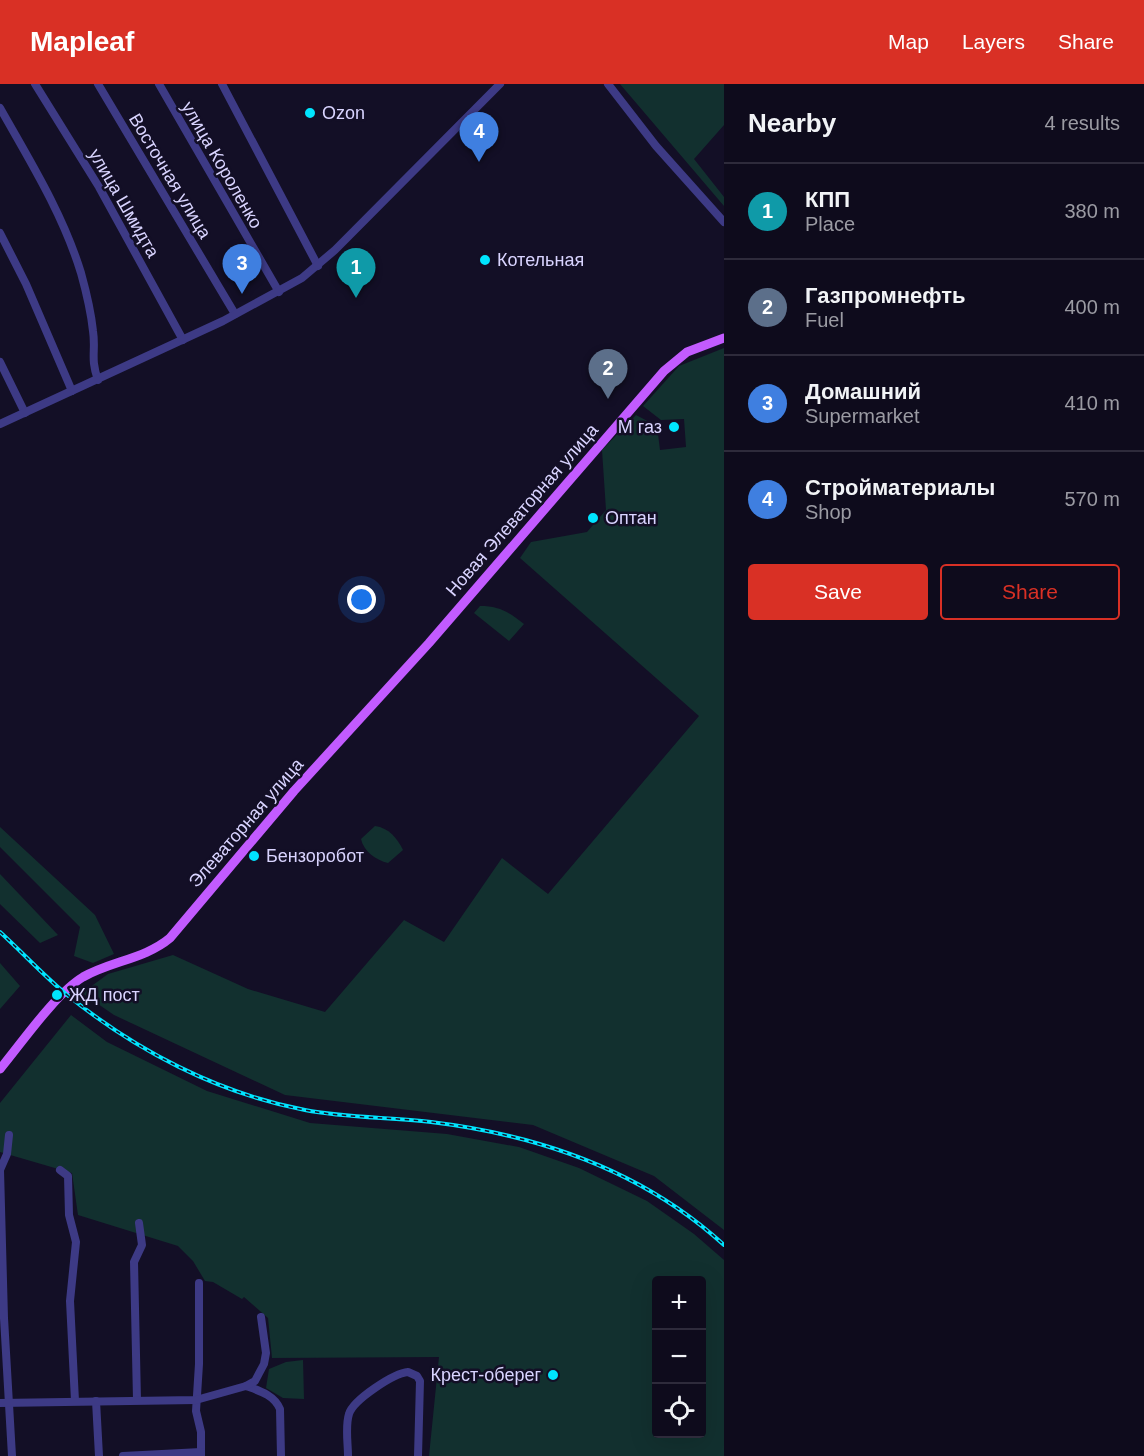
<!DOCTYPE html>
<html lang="en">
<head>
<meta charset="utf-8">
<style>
	:root { --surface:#0e0b1c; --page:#171425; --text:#f1f3f6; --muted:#9b9ba3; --line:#2e2b3b; --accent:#d93025 }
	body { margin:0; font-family:Helvetica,sans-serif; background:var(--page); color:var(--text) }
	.controls { position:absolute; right:18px; bottom:18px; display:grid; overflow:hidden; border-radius:6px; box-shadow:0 6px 24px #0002 }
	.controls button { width:54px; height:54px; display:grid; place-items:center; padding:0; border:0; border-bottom:2px solid var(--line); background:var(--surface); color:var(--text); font:30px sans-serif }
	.you { position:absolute; left:362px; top:516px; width:21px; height:21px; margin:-15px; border:4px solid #fff; border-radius:50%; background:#1a73e8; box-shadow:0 0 0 9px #1a73e833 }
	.badge { display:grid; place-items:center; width:39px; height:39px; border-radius:50%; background:var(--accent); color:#fff; font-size:20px; font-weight:700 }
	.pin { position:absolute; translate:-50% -50px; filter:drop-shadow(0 2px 3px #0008) }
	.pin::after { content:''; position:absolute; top:32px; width:21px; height:18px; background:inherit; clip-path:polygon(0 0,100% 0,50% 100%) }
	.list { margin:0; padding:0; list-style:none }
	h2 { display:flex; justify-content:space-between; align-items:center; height:78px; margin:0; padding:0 24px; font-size:26px }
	h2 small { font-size:20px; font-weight:400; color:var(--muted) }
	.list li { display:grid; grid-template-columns:39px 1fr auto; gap:18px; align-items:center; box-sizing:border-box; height:96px; padding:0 24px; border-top:2px solid var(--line) }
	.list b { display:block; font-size:22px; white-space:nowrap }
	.list p { margin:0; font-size:20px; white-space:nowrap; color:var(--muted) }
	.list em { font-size:20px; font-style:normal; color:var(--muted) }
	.actions { display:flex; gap:12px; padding:18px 24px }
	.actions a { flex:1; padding:14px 0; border:2px solid var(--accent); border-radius:6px; text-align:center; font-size:21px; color:var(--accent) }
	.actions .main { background:var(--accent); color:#fff }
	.icon { flex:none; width:33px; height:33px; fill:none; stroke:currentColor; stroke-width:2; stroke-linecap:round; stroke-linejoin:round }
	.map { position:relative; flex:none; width:724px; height:1372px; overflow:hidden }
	header { display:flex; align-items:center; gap:36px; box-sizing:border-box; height:84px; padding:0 30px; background:var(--accent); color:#fff }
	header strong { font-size:28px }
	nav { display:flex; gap:33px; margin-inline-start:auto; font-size:21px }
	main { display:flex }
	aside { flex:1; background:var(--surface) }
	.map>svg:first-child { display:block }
	.green { fill:#12302f; fill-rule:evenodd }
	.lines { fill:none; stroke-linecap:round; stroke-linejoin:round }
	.minor { stroke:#3d3a85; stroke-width:8 }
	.major { stroke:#c25bff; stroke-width:9 }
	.rail-casing { stroke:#00e5ff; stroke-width:4 }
	.rail { stroke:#130f26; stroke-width:1.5; stroke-dasharray:4.5; stroke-linecap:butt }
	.poi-dot { fill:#00e5ff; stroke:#130f26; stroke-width:2 }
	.labels { text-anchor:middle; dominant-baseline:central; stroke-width:5; stroke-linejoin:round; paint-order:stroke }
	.poi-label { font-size:18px; fill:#d9d4ff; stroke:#130f26; text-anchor:start }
	.street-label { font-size:18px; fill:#d9d4ff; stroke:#130f26 }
</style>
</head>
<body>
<header>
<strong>Mapleaf</strong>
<nav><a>Map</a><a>Layers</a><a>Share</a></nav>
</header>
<main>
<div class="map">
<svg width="724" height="1372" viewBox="0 0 724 1372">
	<rect width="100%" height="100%" fill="#130f26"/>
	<!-- green -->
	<g class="green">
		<path d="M620,0H724V41L694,75L724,113V122Z"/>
		<path d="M724,264V1146L654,1092L533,1041L285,1011L114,931L82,909L108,890L173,871L248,905L325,928L404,836L444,858L502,774L548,810L699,632L520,474L531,458L587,448L606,426L602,366L636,331L657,342L660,366L686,363L684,335L661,336L643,322L679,282Z"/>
		<path d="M480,522C499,522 509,528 524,540L509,557L474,529Z"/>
		<path d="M375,742C389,744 397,754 403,766L388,779C376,776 364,768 361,755Z"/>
		<path d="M0,743L95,831L114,870L93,879L74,872L80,843L0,763Z"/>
		<path d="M0,790L58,851L40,859L0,820Z"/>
		<path d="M0,879L20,902L0,925Z"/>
		<path d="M71,931L107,958L207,1007L310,1039L447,1050L519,1063L579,1084L647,1117L694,1150L724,1176V1372H429L439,1273L272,1274L268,1234L244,1213L242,1215L213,1198L205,1197L193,1177L178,1162L78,1131L72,1089L0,1068V1019ZM656,1196H702V1350H656Z"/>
		<path d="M303,1276L304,1315L283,1314L266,1304L269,1285L286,1278Z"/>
	</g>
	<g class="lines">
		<!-- minor -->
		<g class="minor">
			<path d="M35,0L99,103L183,256"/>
			<path d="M98,0L235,230"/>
			<path d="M159,0L279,208"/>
			<path d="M222,0L318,182"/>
			<path d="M608,0L656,62L724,138"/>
			<path d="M0,24C30,77 63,130 81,189C86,207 91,228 93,247C96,267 90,274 98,296"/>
			<path d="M0,149L26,200L72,307"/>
			<path d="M0,278L25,329"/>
			<path d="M0,340L223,237L302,194L335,166L500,0"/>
			<path d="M9,1051L7,1070L0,1086L4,1234L12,1372"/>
			<path d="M60,1086L68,1092L69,1131L76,1158L70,1217L75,1317"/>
			<path d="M199,1199V1280L196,1327L201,1348V1372"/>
			<path d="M246,1302C260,1307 274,1311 280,1325L281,1372"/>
			<path d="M137,1316L134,1178L142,1161L139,1139"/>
			<path d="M96,1317L99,1372"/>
			<path d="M0,1319L196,1316L246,1302L255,1297L264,1280L266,1269L261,1233"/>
			<path d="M123,1372L201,1368"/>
			<path d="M348,1372C348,1359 345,1342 349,1330C353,1316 394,1289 408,1288L417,1292L420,1297L418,1372"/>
		</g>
		<!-- major -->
		<path class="major" d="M0,985C21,960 55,910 83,893C111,877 145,875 170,854L294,707L429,559L664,287L687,268L724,254"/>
		<defs>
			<path id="rail" d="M0,848C22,868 43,891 66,910C135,966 217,1009 305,1026C346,1034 390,1033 431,1038C538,1051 643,1087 724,1161"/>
		</defs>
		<!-- rail casing -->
		<use href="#rail" class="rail-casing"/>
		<!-- rail -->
		<use href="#rail" class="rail"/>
	</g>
	<!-- markers -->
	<g class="poi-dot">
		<circle cx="310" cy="29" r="6"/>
		<circle cx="485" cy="176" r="6"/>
		<circle cx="674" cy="343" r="6"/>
		<circle cx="593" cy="434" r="6"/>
		<circle cx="254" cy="772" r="6"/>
		<circle cx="57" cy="911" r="6"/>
		<circle cx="553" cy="1291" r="6"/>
	</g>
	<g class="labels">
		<!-- poi labels -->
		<g class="poi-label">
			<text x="322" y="29">Ozon</text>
			<text x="497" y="176">Котельная</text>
			<text x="662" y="343" text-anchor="end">М газ</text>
			<text x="605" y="434">Оптан</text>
			<text x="266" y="772">Бензоробот</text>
			<text x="69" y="911">ЖД пост</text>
			<text x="541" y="1291" text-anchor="end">Крест-оберег</text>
		</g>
		<!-- street labels -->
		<g class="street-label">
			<text transform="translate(222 81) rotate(60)">улица Короленко</text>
			<text transform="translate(170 92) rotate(59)">Восточная улица</text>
			<text transform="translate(124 119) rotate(60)">улица Шмидта</text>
			<text transform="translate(522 426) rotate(-49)">Новая Элеваторная улица</text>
			<text transform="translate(246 739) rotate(-49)">Элеваторная улица</text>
		</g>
	</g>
</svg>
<div class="controls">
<button>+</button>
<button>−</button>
<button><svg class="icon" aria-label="locate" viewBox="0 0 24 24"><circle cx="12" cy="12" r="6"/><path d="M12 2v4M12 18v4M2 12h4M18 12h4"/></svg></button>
</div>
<div class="you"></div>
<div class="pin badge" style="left:356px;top:214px;background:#0f9aa8">1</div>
<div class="pin badge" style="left:608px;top:315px;background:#5c6f8a">2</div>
<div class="pin badge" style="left:242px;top:210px;background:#3f7fe0">3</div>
<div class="pin badge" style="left:479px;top:78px;background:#3f7fe0">4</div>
</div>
<aside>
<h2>Nearby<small>4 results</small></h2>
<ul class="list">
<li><span class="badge" style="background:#0f9aa8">1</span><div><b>КПП</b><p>Place</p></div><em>380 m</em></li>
<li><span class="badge" style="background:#5c6f8a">2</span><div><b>Газпромнефть</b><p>Fuel</p></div><em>400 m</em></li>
<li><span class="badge" style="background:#3f7fe0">3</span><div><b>Домашний</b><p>Supermarket</p></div><em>410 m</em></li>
<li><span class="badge" style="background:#3f7fe0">4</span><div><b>Стройматериалы</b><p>Shop</p></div><em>570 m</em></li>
</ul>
<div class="actions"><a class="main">Save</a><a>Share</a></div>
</aside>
</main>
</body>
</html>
